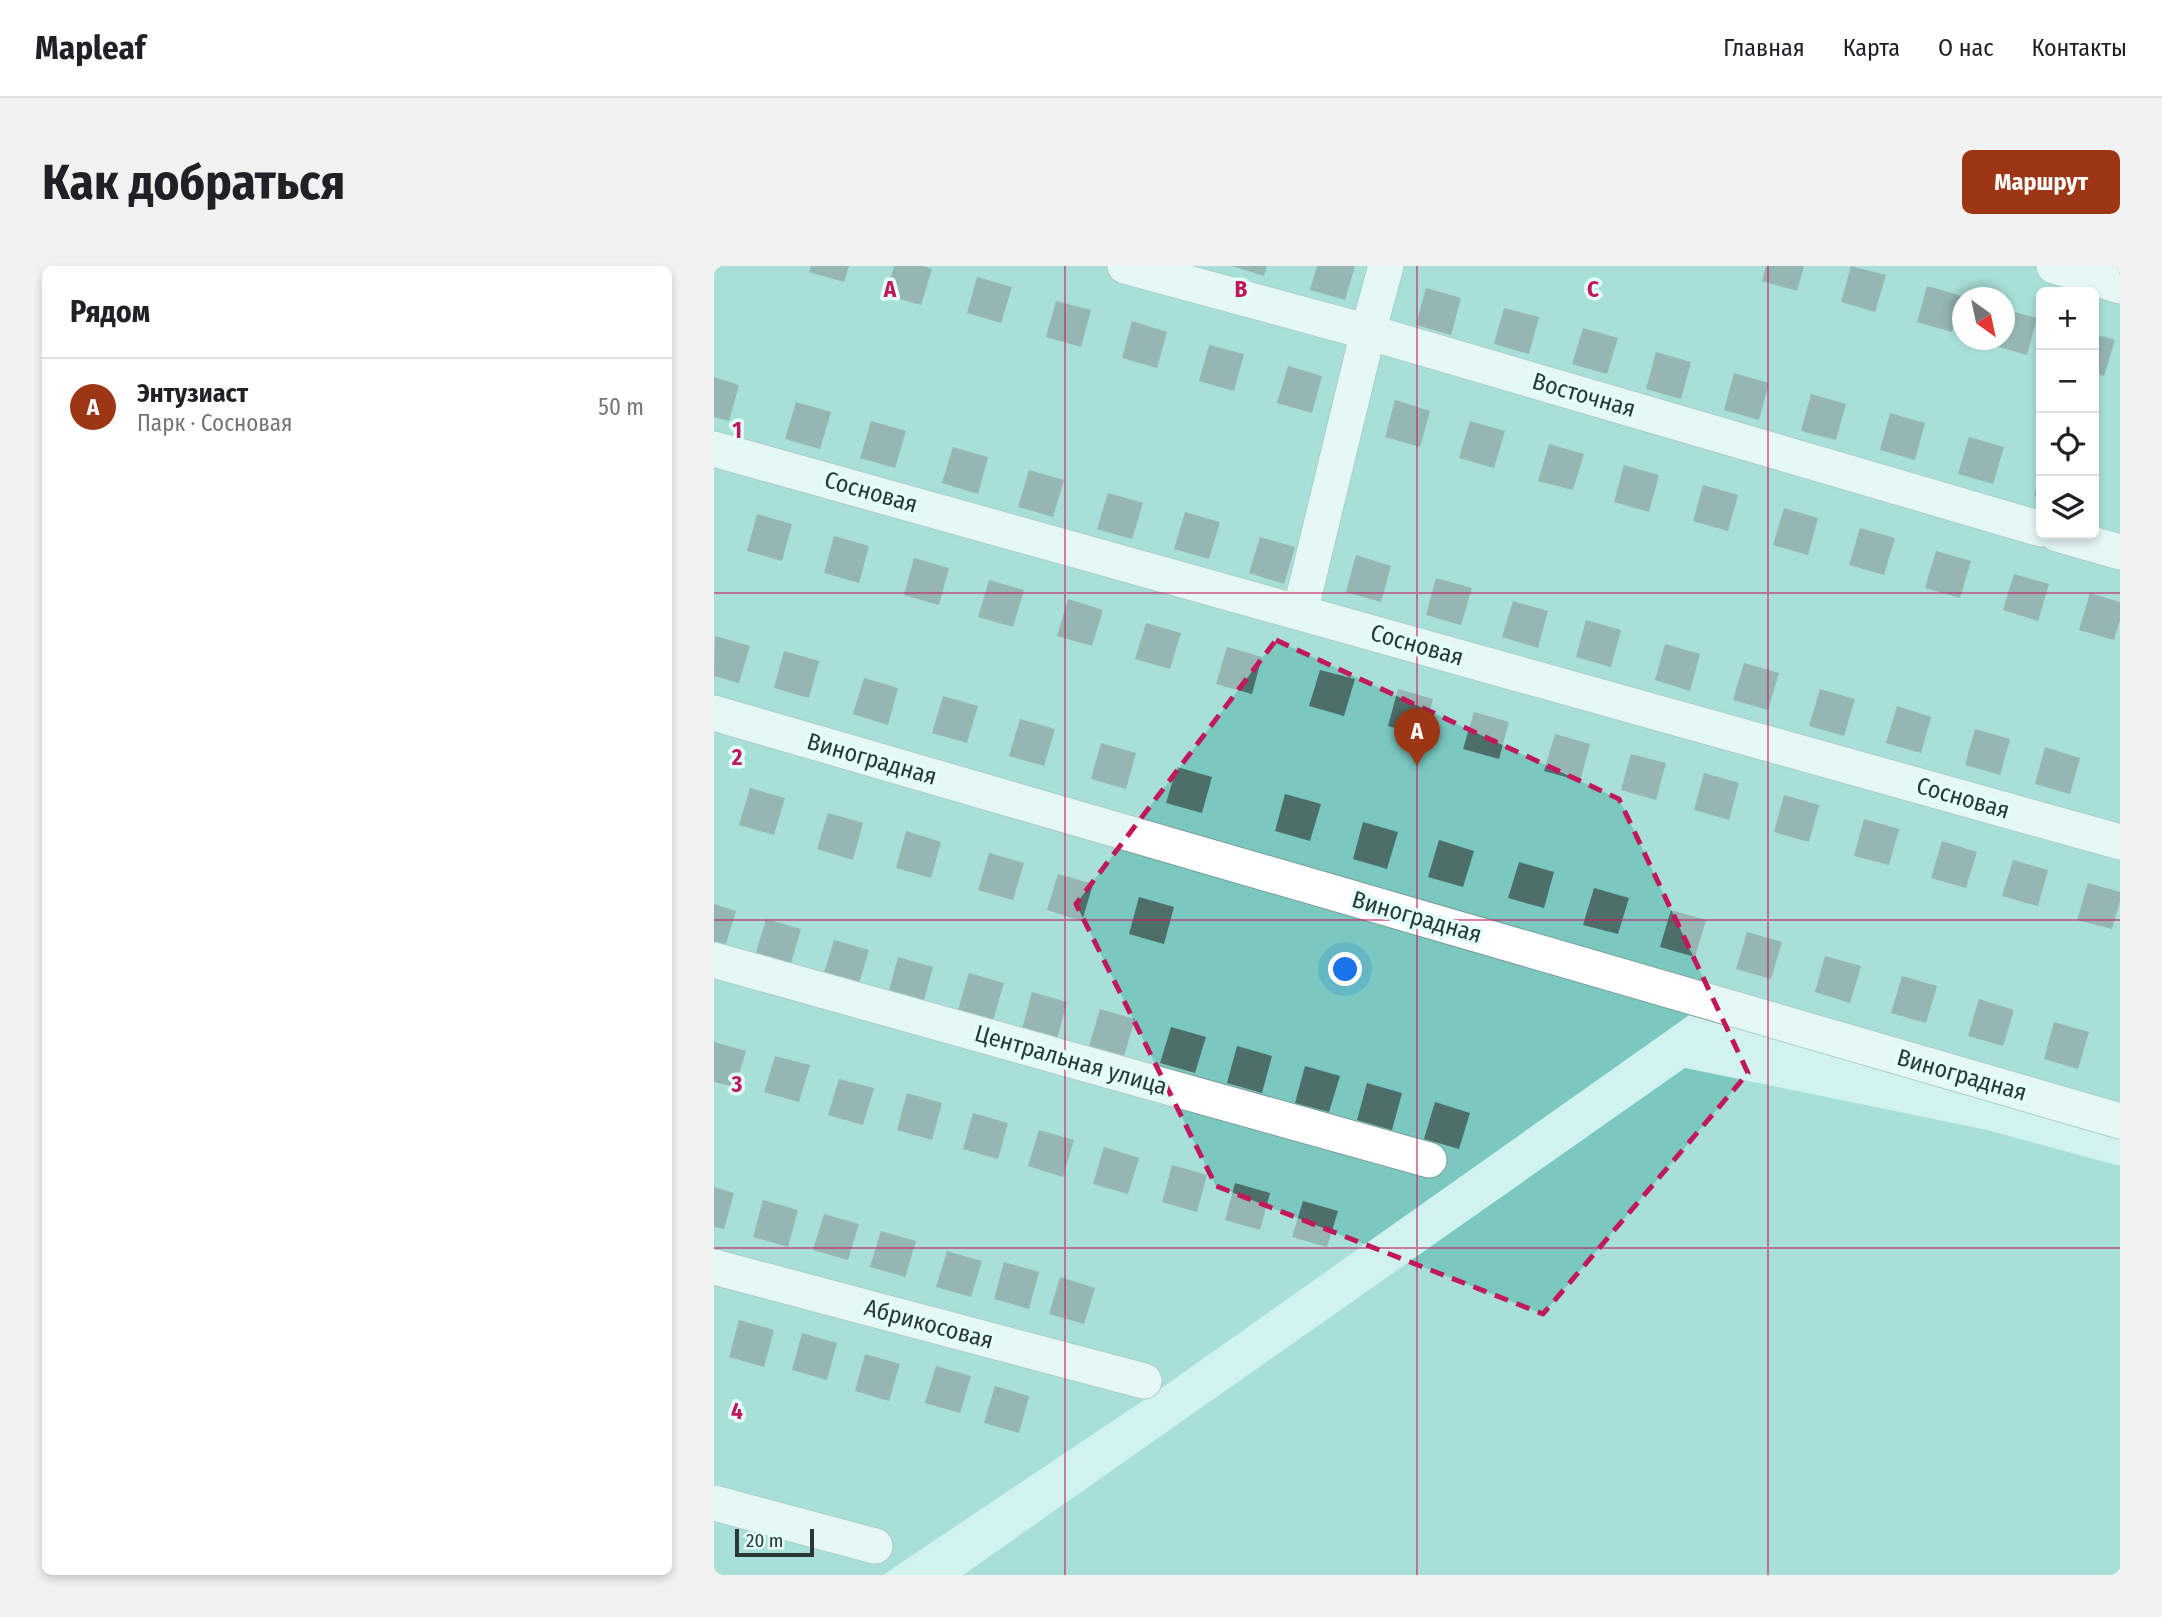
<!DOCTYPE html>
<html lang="ru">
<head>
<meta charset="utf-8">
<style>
	:root { --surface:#fff; --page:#f2f2f2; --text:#202124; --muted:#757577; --line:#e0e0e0; --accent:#9d3614 }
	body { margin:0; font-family:"Fira Sans Condensed",sans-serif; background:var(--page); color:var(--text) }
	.controls { position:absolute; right:21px; top:21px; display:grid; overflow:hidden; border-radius:10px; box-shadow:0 4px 10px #0003 }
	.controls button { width:63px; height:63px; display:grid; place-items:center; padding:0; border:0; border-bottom:2px solid var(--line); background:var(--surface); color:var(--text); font:35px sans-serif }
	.compass { position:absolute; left:1238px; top:21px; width:63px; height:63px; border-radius:50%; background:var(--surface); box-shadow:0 4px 10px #0003; rotate:147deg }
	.scale { position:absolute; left:21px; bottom:18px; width:79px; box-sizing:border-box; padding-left:7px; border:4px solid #2a3736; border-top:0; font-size:19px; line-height:24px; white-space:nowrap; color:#2a3736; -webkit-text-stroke:5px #e2fffb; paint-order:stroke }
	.you { position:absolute; left:632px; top:704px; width:24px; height:24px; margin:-18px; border:5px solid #fff; border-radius:50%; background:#1a73e8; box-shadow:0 0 0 10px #1a73e833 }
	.badge { display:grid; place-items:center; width:46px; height:46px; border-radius:50%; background:var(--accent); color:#fff; font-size:23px; font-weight:700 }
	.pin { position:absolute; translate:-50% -58px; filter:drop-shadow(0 2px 4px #0008) }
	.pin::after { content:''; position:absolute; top:37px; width:24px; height:21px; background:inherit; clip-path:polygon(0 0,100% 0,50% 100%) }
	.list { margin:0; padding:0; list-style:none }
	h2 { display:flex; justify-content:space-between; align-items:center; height:91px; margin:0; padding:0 28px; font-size:30px }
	h2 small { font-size:23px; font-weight:400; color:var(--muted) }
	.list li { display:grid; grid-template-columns:46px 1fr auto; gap:21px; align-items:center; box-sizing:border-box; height:98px; padding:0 28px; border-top:2px solid var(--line) }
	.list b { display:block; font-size:26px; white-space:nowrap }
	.list p { margin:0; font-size:23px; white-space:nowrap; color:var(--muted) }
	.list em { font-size:23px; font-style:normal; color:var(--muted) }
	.icon { flex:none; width:38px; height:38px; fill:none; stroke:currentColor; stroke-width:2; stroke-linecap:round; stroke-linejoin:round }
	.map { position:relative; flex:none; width:1406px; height:1309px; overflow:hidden; border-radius:10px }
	header { display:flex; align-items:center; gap:42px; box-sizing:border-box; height:98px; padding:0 35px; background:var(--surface); border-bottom:2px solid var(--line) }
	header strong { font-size:33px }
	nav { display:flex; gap:38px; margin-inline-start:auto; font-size:24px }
	.intro { display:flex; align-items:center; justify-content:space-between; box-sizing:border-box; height:168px; padding:0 42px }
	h1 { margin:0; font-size:49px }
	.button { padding:18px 32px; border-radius:10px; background:var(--accent); color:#fff; font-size:24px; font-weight:700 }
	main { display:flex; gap:42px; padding:0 42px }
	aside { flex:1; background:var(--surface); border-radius:10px; box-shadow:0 4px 10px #0003 }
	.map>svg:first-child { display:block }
	.green { fill:#7ac8bf; fill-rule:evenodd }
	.building { fill:#4e6e6a }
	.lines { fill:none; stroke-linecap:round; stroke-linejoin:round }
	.minor-casing { stroke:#7e9f9b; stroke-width:37 }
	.minor { stroke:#fff; stroke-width:35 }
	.marked { fill:none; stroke:#c2185b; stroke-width:5; stroke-dasharray:14 9; stroke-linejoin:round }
	.grid { fill:none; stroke:#c2185b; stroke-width:2; stroke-opacity:0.55 }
	.labels { text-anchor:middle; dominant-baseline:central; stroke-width:7; stroke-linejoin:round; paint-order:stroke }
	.street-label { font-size:24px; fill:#2a3736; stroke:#e2fffb }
	.grid-label { font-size:23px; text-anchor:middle; font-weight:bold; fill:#c2185b; stroke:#e2fffb; stroke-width:7; stroke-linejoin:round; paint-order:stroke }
</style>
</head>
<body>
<header>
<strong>Mapleaf</strong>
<nav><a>Главная</a><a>Карта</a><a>О нас</a><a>Контакты</a></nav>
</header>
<div class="intro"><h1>Как добраться</h1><a class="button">Маршрут</a></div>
<main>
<aside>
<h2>Рядом<small></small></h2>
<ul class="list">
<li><span class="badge">A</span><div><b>Энтузиаст</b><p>Парк · Сосновая</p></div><em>50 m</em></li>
</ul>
</aside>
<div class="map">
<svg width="1406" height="1309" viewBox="0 0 1406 1309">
	<rect width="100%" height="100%" fill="#d0f3ef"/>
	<!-- green -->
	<g class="green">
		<path d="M0,0H1406V850L998,733L439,1128L169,1309H0ZM1327,26H1380V268H1327ZM1248,32H1290V74H1248Z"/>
		<path d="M971,802L1273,864L1406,900V1309H249Z"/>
	</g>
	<!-- building -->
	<g class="building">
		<path d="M97,0H135L130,16L95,6Z"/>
		<path d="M180,0H209L218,3L207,39L172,29Z"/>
		<path d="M518,0H553L550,10Z"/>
		<path d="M603,0H641L631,34L596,24Z"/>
		<path d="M1052,0H1090L1083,25L1048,15Z"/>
		<path d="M1137,0L1172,9L1161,46L1127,36Z"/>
		<path d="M263,11L298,21L287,57L253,47Z"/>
		<path d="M1213,20L1248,30L1238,66L1203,56Z"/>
		<path d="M712,22L747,32L737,69L702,59Z"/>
		<path d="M342,35L377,44L367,81L332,71Z"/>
		<path d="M790,42L825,51L815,88L780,78Z"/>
		<path d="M1290,43L1323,52L1313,89L1278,79L1279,74H1290Z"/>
		<path d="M418,55L453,66L443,102L408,92Z"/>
		<path d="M869,62L904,72L893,108L858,98Z"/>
		<path d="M1380,68L1401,74L1390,110L1380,107Z"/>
		<path d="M495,79L530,88L520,125L485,115Z"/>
		<path d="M942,86L977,96L967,133L932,123Z"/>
		<path d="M574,100L608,110L598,147L563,137Z"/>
		<path d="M1020,107L1055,117L1045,154L1010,144Z"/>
		<path d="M0,111L25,119L15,155L0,151Z"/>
		<path d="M1097,128L1132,138L1122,174L1087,165Z"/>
		<path d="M681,134L716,145L706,181L671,171Z"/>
		<path d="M82,136L117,146L106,183L71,173Z"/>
		<path d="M1176,147L1211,157L1201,194L1166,184Z"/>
		<path d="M157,155L192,165L181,202L146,192Z"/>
		<path d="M756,155L791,165L780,202L745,192Z"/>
		<path d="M1255,171L1290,181L1279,218L1244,208Z"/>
		<path d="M835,178L870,188L859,224L824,215Z"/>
		<path d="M239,181L274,191L264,228L228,217Z"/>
		<path d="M910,199L945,209L935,246L900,236Z"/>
		<path d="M315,204L350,214L339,251L304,241Z"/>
		<path d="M1327,207V232L1320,230Z"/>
		<path d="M989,219L1024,229L1014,265L979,255Z"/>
		<path d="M394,227L429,237L418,273L383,263Z"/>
		<path d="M1070,242L1104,252L1094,289L1059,279Z"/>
		<path d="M471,246L506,256L495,293L460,283Z"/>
		<path d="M43,248L78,258L68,295L33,285Z"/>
		<path d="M1146,262L1181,272L1170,309L1135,299Z"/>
		<path d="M120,270L155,280L145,317L110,307Z"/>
		<path d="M546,271L581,281L570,318L535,307Z"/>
		<path d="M1222,285L1257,295L1246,332L1211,322Z"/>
		<path d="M642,289L677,300L667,336L632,326Z"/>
		<path d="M200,292L235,302L225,339L190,329Z"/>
		<path d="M1300,308L1335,318L1324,355L1289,344Z"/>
		<path d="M722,312L758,322L747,359L712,349Z"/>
		<path d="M275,314L310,324L299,361L264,351Z"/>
		<path d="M1376,327L1406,336V354L1400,374L1365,364Z"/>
		<path d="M354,333L389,344L378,380L343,370Z"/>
		<path d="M799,335L834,345L824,382L788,371Z"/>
		<path d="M872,354L907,364L897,401L862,391Z"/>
		<path d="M432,357L467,367L456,403L421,393Z"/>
		<path d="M1,370L36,380L25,417L0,410Z"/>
		<path d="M951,378L986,388L976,425L941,414Z"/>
		<path d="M513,381L548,391L538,428L502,418Z"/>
		<path d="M70,385L105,395L95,432L60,422Z"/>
		<path d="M1030,397L1065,407L1054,444L1019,434Z"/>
		<path d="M606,404L641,413L630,450L595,440Z"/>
		<path d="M150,412L184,422L174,459L139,448Z"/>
		<path d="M684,423L719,433L709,470L674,460Z"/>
		<path d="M1106,423L1141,433L1130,470L1095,460Z"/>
		<path d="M229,430L264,440L253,477L218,467Z"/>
		<path d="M1183,440L1217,451L1207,487L1172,477Z"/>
		<path d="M760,446L795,456L785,493L749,483Z"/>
		<path d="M306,453L341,463L330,500L295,490Z"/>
		<path d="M1261,463L1296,473L1286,509L1251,499Z"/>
		<path d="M841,468L876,478L866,515L830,505Z"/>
		<path d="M387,477L422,487L412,523L377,513Z"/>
		<path d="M1331,481L1366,492L1356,528L1321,518Z"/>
		<path d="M917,488L952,497L942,534L907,524Z"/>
		<path d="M463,501L498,511L488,547L452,537Z"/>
		<path d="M990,507L1025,517L1015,554L980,544Z"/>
		<path d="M36,522L71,532L60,569L25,559Z"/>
		<path d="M571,528L607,538L596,575L561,565Z"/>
		<path d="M1070,529L1105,539L1095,576L1060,566Z"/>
		<path d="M114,547L149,557L139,594L103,583Z"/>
		<path d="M1150,553L1185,563L1175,599L1140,590Z"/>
		<path d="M649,556L684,566L673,603L639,593Z"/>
		<path d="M192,565L227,576L217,612L182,602Z"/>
		<path d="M725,574L760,585L749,621L714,611Z"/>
		<path d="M1228,575L1263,586L1252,622L1217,612Z"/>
		<path d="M275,587L310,597L299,634L264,624Z"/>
		<path d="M1299,594L1334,604L1324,640L1288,630Z"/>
		<path d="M805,596L840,606L830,642L794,632Z"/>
		<path d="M344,608L379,618L368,655L333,644Z"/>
		<path d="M1374,617L1406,626V635L1398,663L1363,654Z"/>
		<path d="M880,622L915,632L904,668L869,659Z"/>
		<path d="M425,631L460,641L450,678L415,668Z"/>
		<path d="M0,638L22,645L11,681L0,678Z"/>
		<path d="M957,644L992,654L981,691L946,681Z"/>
		<path d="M52,653L87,663L76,700L41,690Z"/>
		<path d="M1033,666L1068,676L1057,713L1022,703Z"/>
		<path d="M120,674L155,684L144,720L109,710Z"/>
		<path d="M1111,690L1147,700L1136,737L1101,726Z"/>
		<path d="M184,691L219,701L209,738L174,728Z"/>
		<path d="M255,707L290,717L279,754L244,744Z"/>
		<path d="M1188,710L1223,720L1212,757L1177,747Z"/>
		<path d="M318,726L353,736L343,773L308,763Z"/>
		<path d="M1265,733L1300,744L1289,780L1254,770Z"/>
		<path d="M386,743L421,753L410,790L375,780Z"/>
		<path d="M1340,756L1375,766L1364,803L1330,793Z"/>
		<path d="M457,761L492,771L481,807L446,797Z"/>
		<path d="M0,776L32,785L21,821L0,816Z"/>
		<path d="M523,780L558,790L548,827L513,817Z"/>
		<path d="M61,790L96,799L85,836L50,826Z"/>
		<path d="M591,800L626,810L615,846L581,837Z"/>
		<path d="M125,813L160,822L149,859L114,849Z"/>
		<path d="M653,817L688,827L678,864L643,854Z"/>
		<path d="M193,827L228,837L218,874L183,864Z"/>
		<path d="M721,836L756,847L745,883L710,873Z"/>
		<path d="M259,847L294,857L284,893L249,883Z"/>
		<path d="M325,864L360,874L349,911L314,900Z"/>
		<path d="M390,881L425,892L414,928L379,918Z"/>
		<path d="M458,899L493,909L483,946L448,936Z"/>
		<path d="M521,917L556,927L546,964L511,954Z"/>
		<path d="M0,921L20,927L10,963L0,961Z"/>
		<path d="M49,934L84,944L74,981L39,971Z"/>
		<path d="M589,935L624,945L613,981L578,971Z"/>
		<path d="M110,948L145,958L134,994L99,984Z"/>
		<path d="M167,965L202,975L191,1011L156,1001Z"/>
		<path d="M233,985L268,995L257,1031L222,1021Z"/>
		<path d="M290,996L325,1006L315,1043L280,1033Z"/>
		<path d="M346,1011L381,1022L370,1058L335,1048Z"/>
		<path d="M25,1054L60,1064L50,1101L15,1091Z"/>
		<path d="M88,1067L123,1077L113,1114L78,1104Z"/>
		<path d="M151,1088L186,1098L175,1135L141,1125Z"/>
		<path d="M222,1100L257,1110L246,1147L211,1137Z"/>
		<path d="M281,1120L315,1130L305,1167L270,1157Z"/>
	</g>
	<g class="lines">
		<defs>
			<g id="minor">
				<path d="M411,0L654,66L1327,263"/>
				<path d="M1340,0L1406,20"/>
				<path d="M0,183L1406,576"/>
				<path d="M1343,268L1406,286"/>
				<path d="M586,346L654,66L672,0"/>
				<path d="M0,447L1406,855"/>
				<path d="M0,694L715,894"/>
				<path d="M0,1001L430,1115"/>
				<path d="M0,1237L161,1280"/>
			</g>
		</defs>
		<!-- minor casing -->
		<use href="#minor" class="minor-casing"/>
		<!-- minor -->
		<use href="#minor" class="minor"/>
	</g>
	<!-- marked area -->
	<path d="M0 0H1406V1309H0ZM562,374L905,533L1034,807L829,1048L502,920L362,638Z" fill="#d0f3ef" fill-opacity=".55" fill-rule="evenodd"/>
	<path class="marked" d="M562,374L905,533L1034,807L829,1048L502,920L362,638Z"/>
	<!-- grid -->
	<path class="grid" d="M351,0V1309M703,0V1309M1054,0V1309M0,327H1406M0,654H1406M0,982H1406"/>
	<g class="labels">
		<!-- street labels -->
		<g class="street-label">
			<text transform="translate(870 129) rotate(16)">Восточная</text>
			<text transform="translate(157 226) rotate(16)">Сосновая</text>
			<text transform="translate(703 379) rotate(16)">Сосновая</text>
			<text transform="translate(158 493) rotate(16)">Виноградная</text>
			<text transform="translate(1249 532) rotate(16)">Сосновая</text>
			<text transform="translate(703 651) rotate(16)">Виноградная</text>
			<text transform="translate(357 794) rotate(16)">Центральная улица</text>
			<text transform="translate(1248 809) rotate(16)">Виноградная</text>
			<text transform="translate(215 1058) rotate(15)">Абрикосовая</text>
		</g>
	</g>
	<g class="grid-label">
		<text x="176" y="31">A</text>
		<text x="527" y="31">B</text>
		<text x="879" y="31">C</text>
		<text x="23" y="172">1</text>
		<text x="23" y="499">2</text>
		<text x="23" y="826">3</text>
		<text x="23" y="1153">4</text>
	</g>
</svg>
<div class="controls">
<button>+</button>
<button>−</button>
<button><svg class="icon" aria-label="locate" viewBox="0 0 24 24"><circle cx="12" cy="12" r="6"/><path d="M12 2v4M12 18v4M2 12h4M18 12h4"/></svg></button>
<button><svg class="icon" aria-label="layers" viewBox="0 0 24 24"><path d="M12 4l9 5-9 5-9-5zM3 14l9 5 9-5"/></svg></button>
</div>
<svg class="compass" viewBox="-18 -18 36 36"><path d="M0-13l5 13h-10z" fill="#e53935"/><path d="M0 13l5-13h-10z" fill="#757577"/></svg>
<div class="scale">20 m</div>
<div class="you"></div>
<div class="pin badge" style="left:703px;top:500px">A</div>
</div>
</main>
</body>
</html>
